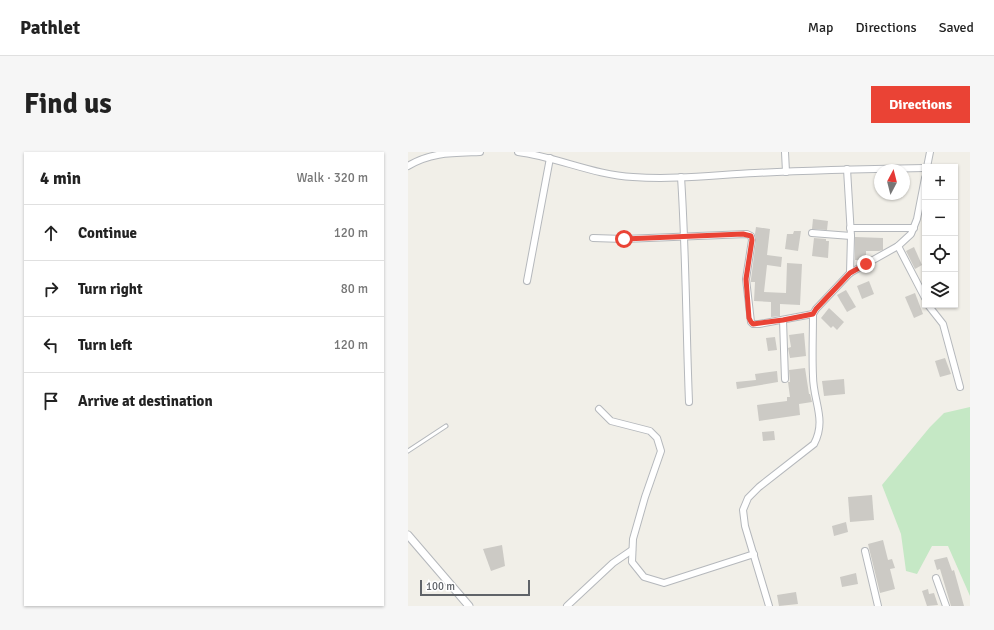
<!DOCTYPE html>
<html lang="en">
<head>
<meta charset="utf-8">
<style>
	:root { --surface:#fff; --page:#f6f6f6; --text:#222; --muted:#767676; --line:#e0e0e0; --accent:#ea4335 }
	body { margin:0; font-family:Signika,sans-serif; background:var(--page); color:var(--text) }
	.controls { position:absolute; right:12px; top:12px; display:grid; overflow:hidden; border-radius:0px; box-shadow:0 1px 3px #0004 }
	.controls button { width:36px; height:36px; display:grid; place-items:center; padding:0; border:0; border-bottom:1px solid var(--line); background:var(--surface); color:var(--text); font:20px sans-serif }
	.compass { position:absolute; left:466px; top:12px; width:36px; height:36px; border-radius:50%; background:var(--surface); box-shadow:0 1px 3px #0004; rotate:7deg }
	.scale { position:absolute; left:12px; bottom:10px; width:110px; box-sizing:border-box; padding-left:4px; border:2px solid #5f6368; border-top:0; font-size:11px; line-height:14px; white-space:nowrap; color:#5f6368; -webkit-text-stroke:3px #fff; paint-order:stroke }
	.stop { position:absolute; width:12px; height:12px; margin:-9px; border:3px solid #ea4335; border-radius:50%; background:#fff }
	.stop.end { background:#ea4335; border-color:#fff; box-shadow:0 1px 4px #0008 }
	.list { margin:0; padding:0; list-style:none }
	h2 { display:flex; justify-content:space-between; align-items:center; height:52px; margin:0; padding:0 16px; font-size:17px }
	h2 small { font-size:13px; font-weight:400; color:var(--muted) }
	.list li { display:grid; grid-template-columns:26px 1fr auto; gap:12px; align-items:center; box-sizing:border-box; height:56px; padding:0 16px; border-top:1px solid var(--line) }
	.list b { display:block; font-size:15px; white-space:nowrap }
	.list em { font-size:13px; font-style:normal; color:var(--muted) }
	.icon { flex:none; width:22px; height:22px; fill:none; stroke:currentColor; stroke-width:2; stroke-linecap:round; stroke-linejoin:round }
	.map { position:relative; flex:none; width:562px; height:454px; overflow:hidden; border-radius:0px }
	header { display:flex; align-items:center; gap:24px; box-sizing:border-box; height:56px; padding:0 20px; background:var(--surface); border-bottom:1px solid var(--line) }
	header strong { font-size:19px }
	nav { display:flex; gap:22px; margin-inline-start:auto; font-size:14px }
	.intro { display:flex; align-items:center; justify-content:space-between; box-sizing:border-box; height:96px; padding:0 24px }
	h1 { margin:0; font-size:28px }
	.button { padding:10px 18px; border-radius:0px; background:var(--accent); color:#fff; font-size:14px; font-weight:700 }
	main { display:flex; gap:24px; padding:0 24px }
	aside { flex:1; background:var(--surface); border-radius:0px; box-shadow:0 1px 3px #0004 }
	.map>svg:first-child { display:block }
	.green { fill:#c5e8c5 }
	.building { fill:#cccac5 }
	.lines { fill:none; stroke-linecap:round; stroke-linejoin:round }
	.service-casing { stroke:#b5b8bc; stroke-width:5 }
	.minor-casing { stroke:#b5b8bc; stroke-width:8 }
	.tertiary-casing { stroke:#b5b8bc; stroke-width:9 }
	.service { stroke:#fff; stroke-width:3 }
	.minor { stroke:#fff; stroke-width:6 }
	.tertiary { stroke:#fff; stroke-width:7 }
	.route { stroke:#ea4335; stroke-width:5 }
</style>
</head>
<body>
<header>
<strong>Pathlet</strong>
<nav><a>Map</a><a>Directions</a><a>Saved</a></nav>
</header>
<div class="intro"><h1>Find us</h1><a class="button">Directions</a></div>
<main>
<aside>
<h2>4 min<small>Walk · 320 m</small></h2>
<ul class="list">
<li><svg class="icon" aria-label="ahead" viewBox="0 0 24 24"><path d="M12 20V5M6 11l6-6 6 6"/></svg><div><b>Continue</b></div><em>120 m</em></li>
<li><svg class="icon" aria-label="right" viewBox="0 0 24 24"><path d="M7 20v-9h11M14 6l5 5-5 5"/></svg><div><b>Turn right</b></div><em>80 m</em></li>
<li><svg class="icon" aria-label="left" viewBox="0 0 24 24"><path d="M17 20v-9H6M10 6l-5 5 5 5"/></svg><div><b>Turn left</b></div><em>120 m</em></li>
<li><svg class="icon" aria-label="arrive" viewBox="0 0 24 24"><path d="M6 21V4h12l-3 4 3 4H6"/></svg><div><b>Arrive at destination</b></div></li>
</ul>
</aside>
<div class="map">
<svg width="562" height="454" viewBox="0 0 562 454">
	<rect width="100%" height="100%" fill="#f1efe8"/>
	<!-- green -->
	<path class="green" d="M562,255V444L540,394H524L509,422L498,419L493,382L474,333L522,275L536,261Z"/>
	<!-- building -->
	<g class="building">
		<path d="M405,67L420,69L419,78L404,77Z"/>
		<path d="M348,75L362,77L359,103L374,105L373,115L359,113L356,140L378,141L379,111L394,112L392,153L372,152V164L363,165V150L346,149L347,130H343V127L348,89L347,82Z"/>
		<path d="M386,79H393L390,99L377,97L379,82H385Z"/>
		<path d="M447,85L475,86V98L471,99H458V107L456,108H447Z"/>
		<path d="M406,86L418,87V89H421L420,106L404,104Z"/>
		<path d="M506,95L514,113L507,117L498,99Z"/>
		<path d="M461,129L466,142L454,147L449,134Z"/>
		<path d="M438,138L448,155L439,160L429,143Z"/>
		<path d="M507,141L515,162L506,166L497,145Z"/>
		<path d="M421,156L436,170L429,178L425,174L423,176L413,166Z"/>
		<path d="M396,181L398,204L382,206L380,196L383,195L381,183Z"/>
		<path d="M367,185L369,198L360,199L358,186Z"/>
		<path d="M537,206L543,222L532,225L527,209Z"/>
		<path d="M397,216L401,242H402L404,250L391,252L392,263L351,269L349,253L379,249V245H382L380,230H382L381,218Z"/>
		<path d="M369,219L370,230L329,237L328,230L348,228L347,222Z"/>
		<path d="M436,227L437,242L416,244L414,229Z"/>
		<path d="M366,279L367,288L355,289L354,280Z"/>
		<path d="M464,343L466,368L442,370L440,345Z"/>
		<path d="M438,370L440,380L426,384L424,374Z"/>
		<path d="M475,388L480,408L484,407L487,416L482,417L487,437L472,441L460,392Z"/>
		<path d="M94,393L97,414L83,419L75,397Z"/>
		<path d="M539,405L544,419L546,418L556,454H543L532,417L529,418L526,408Z"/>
		<path d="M448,421L450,432L434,435L432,425Z"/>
		<path d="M520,437L521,442L526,441L530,453L519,454L514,439Z"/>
		<path d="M388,440L390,452L371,454L369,443Z"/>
	</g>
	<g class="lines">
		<defs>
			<path id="service" d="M0,299L38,274"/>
			<g id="minor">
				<path d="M110,0C149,5 186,23 225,25C266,28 307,23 347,21C404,18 460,17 517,16"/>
				<path d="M377,0L378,20"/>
				<path d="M0,14C23,0 45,1 72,0"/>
				<path d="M519,15L522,0"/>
				<path d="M439,17L443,84L442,121"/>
				<path d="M273,25C278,100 278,175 281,250"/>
				<path d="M442,76H506"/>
				<path d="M404,81L443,84"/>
				<path d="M185,86L216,87L339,82L343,84L344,88L338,127L343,170L345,172H351L405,162"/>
				<path d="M490,94L517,146"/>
				<path d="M119,129L142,6"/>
				<path d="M520,153L535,172L552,235"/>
				<path d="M375,168L377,227"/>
				<path d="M191,257L203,269L242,279L249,286L253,299L237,345L225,387L224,410L236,425L256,431L346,402"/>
				<path d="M457,399L470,454"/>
				<path d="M528,426L538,454"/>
				<path d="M159,454L205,411L224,398"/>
				<path d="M361,454L337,374L335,358L340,346L351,335L406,292C419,268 405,249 405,224C404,203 405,183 405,162L408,157L442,121L490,94L503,82L509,67L517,26"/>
			</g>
			<path id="tertiary" d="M0,383L61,454"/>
		</defs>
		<!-- service casing -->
		<use href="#service" class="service-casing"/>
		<!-- minor casing -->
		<use href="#minor" class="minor-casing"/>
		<!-- tertiary casing -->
		<use href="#tertiary" class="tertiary-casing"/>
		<!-- service -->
		<use href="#service" class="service"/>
		<!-- minor -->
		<use href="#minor" class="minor"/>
		<!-- tertiary -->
		<use href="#tertiary" class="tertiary"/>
	</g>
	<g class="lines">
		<!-- route -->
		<path class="route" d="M216,87L335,82L343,84L344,88L338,127L341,166L343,170L345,172L375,168L405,162L408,157L442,121L458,112"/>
	</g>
</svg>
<div class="controls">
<button>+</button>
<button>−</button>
<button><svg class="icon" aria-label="locate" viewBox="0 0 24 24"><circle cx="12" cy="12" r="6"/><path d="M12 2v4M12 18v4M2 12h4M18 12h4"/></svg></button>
<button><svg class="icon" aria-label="layers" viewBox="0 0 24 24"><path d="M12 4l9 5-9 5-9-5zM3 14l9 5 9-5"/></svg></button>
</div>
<svg class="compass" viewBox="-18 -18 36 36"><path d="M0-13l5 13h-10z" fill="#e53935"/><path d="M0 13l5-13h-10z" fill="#767676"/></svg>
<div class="scale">100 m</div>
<div class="stop" style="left:216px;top:87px"></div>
<div class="stop end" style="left:458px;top:112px"></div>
</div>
</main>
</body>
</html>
